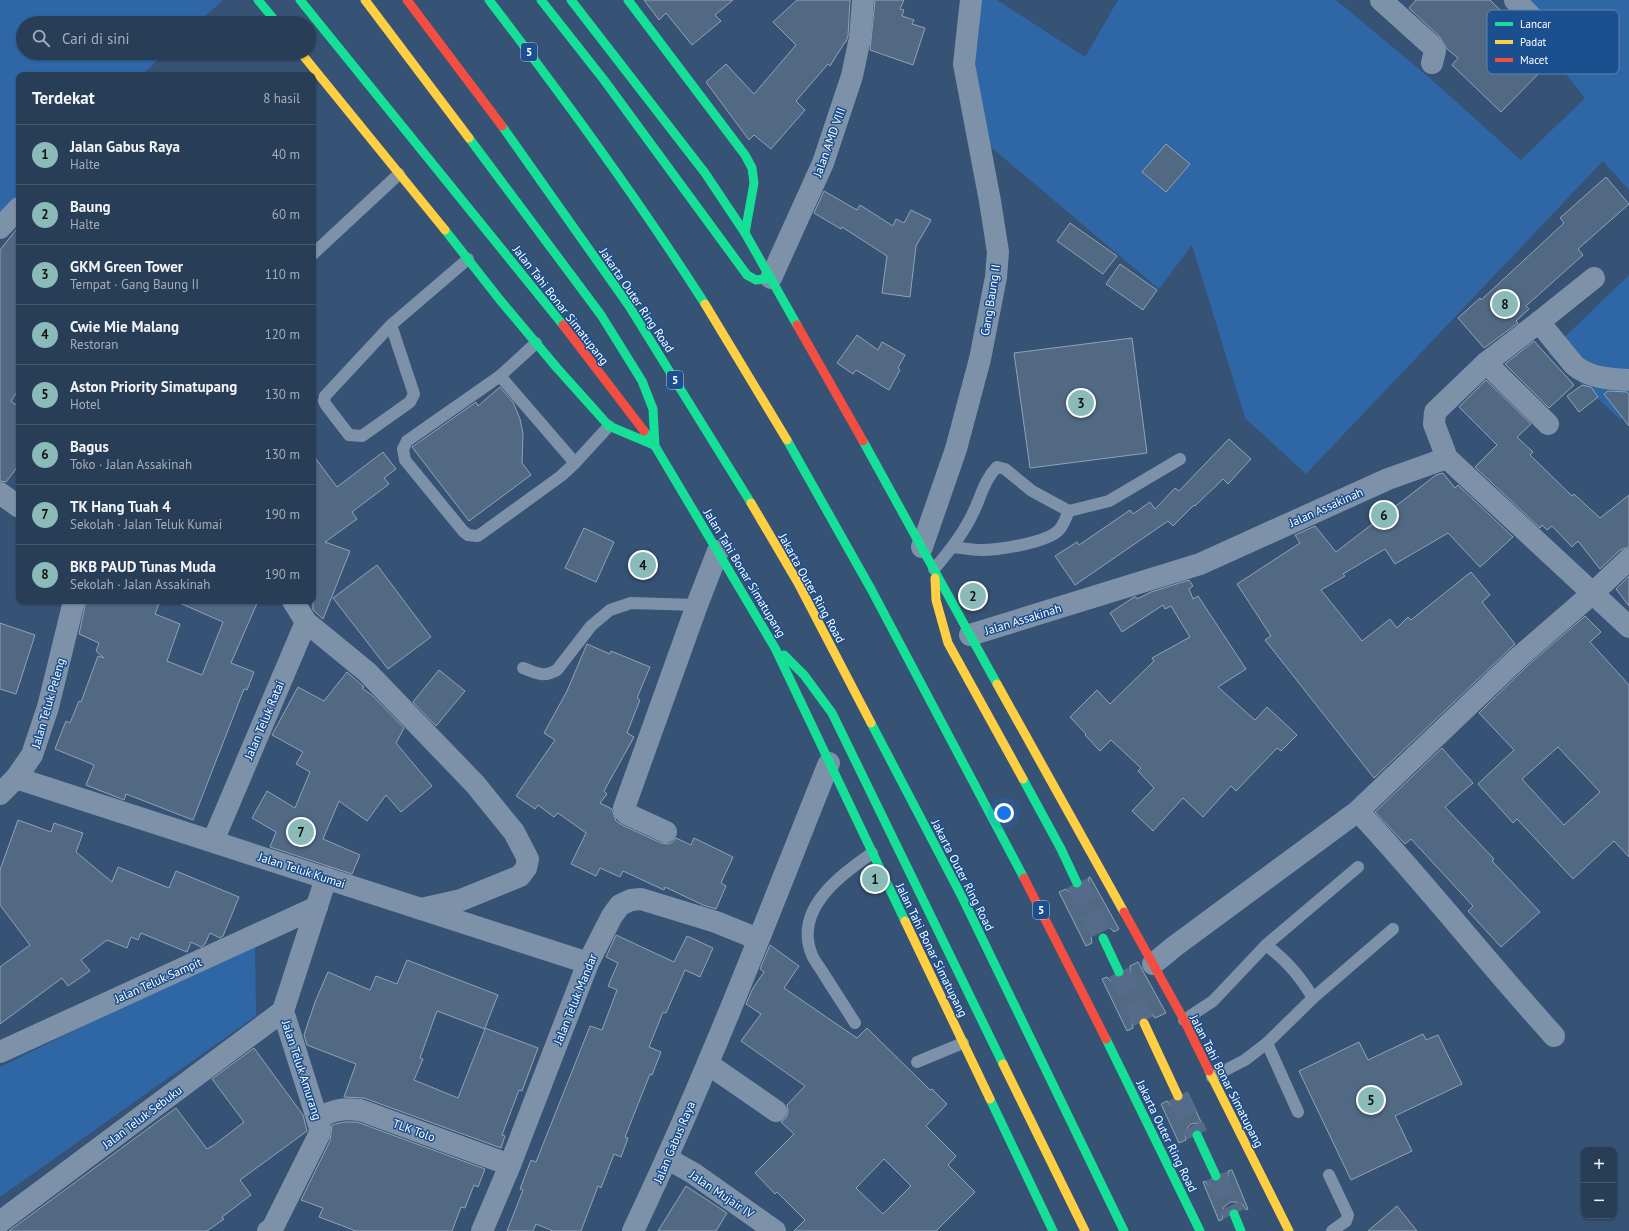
<!DOCTYPE html>
<html lang="id">
<head>
<meta charset="utf-8">
<style>
	:root { --surface:#283e57; --page:#344961; --text:#f1f3f6; --muted:#a5aeba; --line:#44576d; --accent:#8bbbb9 }
	body { margin:0; font-family:"PT Sans",sans-serif; background:var(--page); color:var(--text) }
	.controls { position:absolute; right:12px; bottom:12px; display:grid; overflow:hidden; border-radius:8px; box-shadow:0 1px 3px #0004 }
	.controls button { width:36px; height:36px; display:grid; place-items:center; padding:0; border:0; border-bottom:1px solid var(--line); background:var(--surface); color:var(--text); font:20px sans-serif }
	.you { position:absolute; left:1004px; top:813px; width:14px; height:14px; margin:-10px; border:3px solid #fff; border-radius:50%; background:#1a73e8; box-shadow:0 0 0 6px #1a73e833 }
	.badge { display:grid; place-items:center; width:26px; height:26px; border-radius:50%; background:var(--accent); color:#111; font-size:13px; font-weight:700 }
	.pin { position:absolute; translate:-50% -50%; border:2px solid #fff; box-shadow:0 1px 4px #0006 }
	.list { margin:0; padding:0; list-style:none }
	h2 { display:flex; justify-content:space-between; align-items:center; height:52px; margin:0; padding:0 16px; font-size:17px }
	h2 small { font-size:13px; font-weight:400; color:var(--muted) }
	.list li { display:grid; grid-template-columns:26px 1fr auto; gap:12px; align-items:center; box-sizing:border-box; height:60px; padding:0 16px; border-top:1px solid var(--line) }
	.list b { display:block; font-size:15px; white-space:nowrap }
	.list p { margin:0; font-size:13px; white-space:nowrap; color:var(--muted) }
	.list em { font-size:13px; font-style:normal; color:var(--muted) }
	.icon { flex:none; width:22px; height:22px; fill:none; stroke:currentColor; stroke-width:2; stroke-linecap:round; stroke-linejoin:round }
	.map { position:relative; flex:none; width:1629px; height:1231px; overflow:hidden }
	.search { position:absolute; background:var(--surface); box-shadow:0 1px 3px #0004; left:16px; top:16px; width:300px; height:44px; display:flex; align-items:center; gap:10px; box-sizing:border-box; padding:0 14px; border-radius:22px; color:var(--muted); font-size:15px }
	.panel { position:absolute; background:var(--surface); box-shadow:0 1px 3px #0004; left:16px; top:72px; width:300px; height:532px; border-radius:8px }
	.map>svg:first-child { display:block }
	.green { fill:#2f66a5 }
	.building { fill:#526984; stroke:#92a2b6; fill-rule:evenodd }
	.lines { fill:none; stroke-linecap:round; stroke-linejoin:round }
	.highway-tunnel { stroke:#546c89; stroke-width:22; stroke-dasharray:22 11; stroke-linecap:butt }
	.lane { stroke:#7d92a8; stroke-width:12 }
	.street { stroke:#7d92a8; stroke-width:22 }
	.fast { stroke:#16e098; stroke-width:9 }
	.slow { stroke:#ffcf43; stroke-width:9 }
	.jam { stroke:#f24e42; stroke-width:9 }
	.labels { text-anchor:middle; dominant-baseline:central; stroke-width:3; stroke-linejoin:round; paint-order:stroke }
	.shield { fill:#1b4f8f; stroke:#bbcadd; stroke-width:1 }
	.shield-label { font-size:11px; font-weight:bold; fill:#fff }
	.street-label { font-size:12px; fill:#fff; stroke:#1b4f8f }
	.key { fill:#1b4f8f; stroke:#5f84b1; stroke-width:1 }
	.key-label { font-size:11px; fill:#fff }
</style>
</head>
<body>
<div class="map">
<svg width="1629" height="1231" viewBox="0 0 1629 1231">
	<rect width="100%" height="100%" fill="#365274"/>
	<!-- green -->
	<g class="green">
		<path d="M0,0H223L198,23H23V53H165L142,75H19V195L0,214Z"/>
		<path d="M973,0H997L1085,57L1118,0H1336L1431,79L1521,160L1585,98L1506,0H1629V190L1603,161L1306,474L1245,418L1192,245L1159,289L966,126Z"/>
		<path d="M1629,275V412L1620,419L1548,353Z"/>
		<path d="M255,941L256,1016L0,1197V1067Z"/>
	</g>
	<!-- building -->
	<g class="building">
		<path d="M644,0H733L715,15L721,21L692,45L666,13L659,20Z"/>
		<path d="M797,0H850L848,36L846,42H845L830,66L828,64L796,101L805,110L771,149L754,135L749,140L706,82L726,64L754,94L796,45L773,22Z"/>
		<path d="M875,0H904L900,9L904,10L902,16L914,20L912,24L925,28L913,65L870,50Z"/>
		<path d="M1416,0H1490L1501,11L1498,14L1549,63L1501,112L1452,65L1458,58L1447,49L1439,36L1409,8Z"/>
		<path d="M1166,144L1190,164L1166,192L1142,172Z"/>
		<path d="M1606,177L1629,204L1578,249L1583,255L1526,306L1529,309L1516,321L1518,323L1484,348L1458,318L1480,298L1481,300L1564,223L1560,218Z"/>
		<path d="M824,191L857,210L860,205L893,226L896,219L904,223L911,210L931,220L916,246L910,297L882,293L887,256L842,227L841,229L814,213Z"/>
		<path d="M1070,223L1117,256L1103,274L1057,241Z"/>
		<path d="M19,226V389L11,401L19,407V465L6,482L0,481V250Z"/>
		<path d="M1120,264L1157,290L1143,310L1106,284Z"/>
		<path d="M857,335L878,350L882,342L905,355L898,368L900,370L889,390L856,370L853,374L837,363Z"/>
		<path d="M1132,338L1147,453L1030,468L1014,353Z"/>
		<path d="M1534,341L1574,385L1549,408L1505,364Z"/>
		<path d="M1486,380L1531,424L1517,437L1533,452L1530,455L1572,496L1574,494L1600,518L1629,495V547L1620,550L1600,569L1578,541L1572,547L1552,526L1547,530L1542,525L1540,528L1475,467L1497,445L1459,407Z"/>
		<path d="M1582,385L1591,387L1598,397L1579,412L1567,396Z"/>
		<path d="M500,387L513,402L520,419L523,434L522,463L531,475L469,521L412,447L476,402L478,406Z"/>
		<path d="M1608,391L1627,392L1629,395V426L1604,394Z"/>
		<path d="M1229,439L1251,459L1228,484L1223,479L1195,506L1194,505L1173,526L1168,521L1075,585L1055,556L1077,542L1079,545L1130,510L1133,514L1150,502L1155,509L1175,488L1179,491Z"/>
		<path d="M383,452L396,469L384,478L389,484L352,512L357,519L325,542L350,551L323,619L313,610V455L337,487Z"/>
		<path d="M1443,473L1455,488L1458,485L1513,537L1480,567L1448,533L1395,564L1385,549L1343,574L1345,576L1321,590L1362,641L1390,619L1397,628L1408,617L1411,620L1471,572L1490,595L1482,602L1515,644L1374,778L1265,640L1271,636L1237,584L1300,543L1295,535L1315,526L1336,552L1436,475Z"/>
		<path d="M584,528L614,542L596,582L565,568Z"/>
		<path d="M377,565L431,637L388,669L333,598Z"/>
		<path d="M1629,576V606L1616,589Z"/>
		<path d="M1189,580L1193,586L1189,589L1193,599L1198,596L1246,669L1218,687L1255,720L1267,707L1297,735L1281,751L1277,748L1236,791L1231,786L1203,817L1183,798L1153,831L1132,811L1154,788L1138,771L1141,768L1111,740L1100,751L1085,735L1086,734L1070,717L1097,690L1110,704L1154,661L1152,658L1190,637L1171,606L1165,609L1163,605L1122,632L1110,613L1134,597H1136L1137,599L1151,592Z"/>
		<path d="M86,601H160L155,614L180,624L167,661L202,675L223,622L175,601H258L231,663L254,672L247,690L244,689L193,820L126,794L124,800L86,785L94,765L55,749L66,721L70,723L79,701L81,702L98,656L104,658L96,651L99,643L79,634Z"/>
		<path d="M1585,616L1601,632L1590,642L1629,685V857L1614,841L1573,879L1517,819L1513,823L1478,784L1514,750L1479,713L1526,667ZM1558,747L1600,792L1564,825L1522,779Z"/>
		<path d="M0,623L35,635L16,694L0,689Z"/>
		<path d="M587,644L610,654L611,651L650,667L637,698L640,700L627,733L634,737L604,791L607,794L600,803L612,809L616,821L622,825L661,843L668,844L673,842L676,838L691,845L694,838L733,857L721,883L726,886L716,909L703,905L665,887L664,890L623,871L620,877L600,868L596,876L571,864L586,833L558,813L554,817L538,805L535,809L516,796L555,740L544,733L567,691Z"/>
		<path d="M439,670L465,691L436,726L413,702Z"/>
		<path d="M347,672L364,687L362,688L373,696L404,728L396,743L432,786L401,812L386,795L367,821L339,801L323,839L360,855L352,874L270,847L276,832L252,818L267,791L295,808L310,772L296,764L303,752L272,735L298,687L324,701Z"/>
		<path d="M1442,748L1473,783L1445,807L1494,859L1492,861L1540,912L1501,947L1468,911L1473,906L1411,839L1405,844L1375,812Z"/>
		<path d="M18,820L51,832L54,823L83,833L76,852L112,882L118,867L169,888L176,871L239,897L223,936L220,938L210,933L205,944L201,947L191,942L187,952L141,933L138,940L131,937L127,948L107,940L81,960L90,971L68,986L62,978L0,1024V967L30,945L0,905V870Z"/>
		<path d="M1090,877L1119,929L1114,932L1110,928L1104,926L1097,927L1093,931L1091,937L1092,943L1086,946L1059,892L1066,889L1070,893L1076,895L1083,894L1087,890L1089,884L1088,878Z"/>
		<path d="M616,935L674,962L687,936L713,948L700,977L685,970L666,1013L663,1012L649,1047L661,1052L652,1075L650,1074L625,1137L628,1138L621,1157L614,1154L601,1188L598,1186L581,1231H553L536,1224L533,1231H507L523,1190L520,1189L531,1160L536,1162L590,1026L602,1030L617,990L608,986L618,963L606,957Z"/>
		<path d="M770,945L799,966L784,988L857,1038L867,1028L930,1090L932,1089L947,1104L926,1126L956,1156L948,1165L975,1192L936,1231H794L805,1220L777,1192L775,1194L755,1173L794,1134L781,1122L786,1118L788,1112L787,1105L805,1086L741,1041L761,1014L746,1004L753,988L764,972L760,969ZM884,1159L911,1186L883,1214L856,1188Z"/>
		<path d="M407,960L498,995L485,1028L538,1048L522,1091L519,1090L502,1135L505,1136L501,1148L364,1098L344,1097L356,1064L307,1045L304,1035L315,1002L328,972L370,990L376,976L397,984ZM437,1011L485,1029L458,1098L414,1080L423,1059L420,1058Z"/>
		<path d="M1138,962L1166,1013L1155,1018L1151,1013L1145,1011L1139,1012L1134,1016L1132,1022L1133,1028L1127,1031L1102,979L1107,977L1112,982L1118,984L1124,983L1129,979L1131,973L1130,966Z"/>
		<path d="M1423,1034L1426,1040L1438,1035L1462,1084L1395,1116L1412,1151L1351,1180L1299,1071L1359,1042L1368,1060Z"/>
		<path d="M254,1048L303,1115L307,1131L240,1180L251,1195L222,1217L224,1219L207,1231H9L176,1108L207,1149L214,1145L244,1122L212,1079Z"/>
		<path d="M1190,1098L1202,1124L1198,1123L1191,1124L1187,1128L1185,1134L1186,1140L1179,1143L1161,1104L1167,1101L1171,1106L1177,1108L1183,1107L1188,1103Z"/>
		<path d="M344,1122H357L485,1169L478,1187L474,1185L465,1208L461,1207L452,1231H356L319,1217L323,1208L301,1200L330,1141L332,1125Z"/>
		<path d="M1232,1170L1248,1209L1246,1210L1242,1204L1236,1202H1230L1224,1207L1222,1213L1223,1219L1219,1221L1203,1182L1205,1181L1209,1186L1214,1188L1221,1187L1226,1183L1228,1178V1171Z"/>
		<path d="M686,1186L727,1213L716,1231H658Z"/>
		<path d="M1397,1206L1417,1231H1368Z"/>
	</g>
	<g class="lines">
		<!-- highway-tunnel -->
		<g class="highway-tunnel">
			<path d="M1077,883L1103,938"/>
			<path d="M1119,972L1144,1023"/>
			<path d="M1178,1096L1197,1135"/>
			<path d="M1216,1176L1234,1214"/>
		</g>
		<!-- lane -->
		<g class="lane">
			<path d="M313,254L399,174"/>
			<path d="M391,325L414,394L410,402L362,436L349,435L326,405L324,401L325,396L391,325L468,259"/>
			<path d="M500,376L536,343"/>
			<path d="M575,463L500,376L407,441L403,449L405,460L463,531L468,535L478,536L561,476L575,463L609,426"/>
			<path d="M953,547C962,548 971,550 981,550C999,550 1046,543 1059,530C1063,526 1066,517 1069,511"/>
			<path d="M934,569C949,552 963,534 973,513C981,497 984,480 997,467L1005,469L1032,491L1069,511L1109,501L1180,459"/>
			<path d="M523,668C537,673 543,678 557,670L591,626L610,610L631,603L697,605"/>
			<path d="M1266,945L1358,867"/>
			<path d="M1313,998L1393,929"/>
			<path d="M1184,1020L1213,1001L1266,945C1287,961 1300,976 1313,998L1267,1043L1245,1060L1212,1077"/>
			<path d="M855,1023C845,1007 835,992 825,976C821,969 815,962 812,955C793,909 840,876 872,853"/>
			<path d="M1267,1043L1298,1112"/>
			<path d="M917,1062L963,1043"/>
			<path d="M1329,1175L1348,1215L1346,1221L1332,1231"/>
		</g>
		<!-- street -->
		<g class="street">
			<path d="M1381,0L1431,45L1435,51L1432,63"/>
			<path d="M1515,0L1558,44"/>
			<path d="M0,228L19,208"/>
			<path d="M771,278L823,163L852,76L860,38L863,0"/>
			<path d="M1594,278L1539,322L1486,363L1435,412L1434,424L1447,458L1629,627"/>
			<path d="M1539,322L1574,365C1589,378 1610,379 1629,380"/>
			<path d="M1486,363L1548,424"/>
			<path d="M0,493L19,507"/>
			<path d="M922,547L956,449L980,359L996,277L998,252L990,201L964,64L971,0"/>
			<path d="M306,622L367,672L475,784L514,832L528,859L526,868L520,876L461,900L421,909"/>
			<path d="M970,635L1200,564L1388,479L1447,458"/>
			<path d="M16,778L588,963"/>
			<path d="M0,794L16,778L32,755L48,707L74,601"/>
			<path d="M1358,811L1518,658L1593,593L1629,559"/>
			<path d="M666,832L627,814L625,812L624,808L697,605L718,551"/>
			<path d="M213,841L306,622L293,601"/>
			<path d="M1153,964L1175,946L1358,811C1426,884 1487,962 1554,1036"/>
			<path d="M0,1052L317,907"/>
			<path d="M708,1064L776,1111"/>
			<path d="M317,1118C335,1110 341,1108 360,1110L510,1165"/>
			<path d="M668,1159L693,1173L775,1231"/>
			<path d="M0,1222L283,1011"/>
			<path d="M268,1231L272,1229L319,1135L320,1128L283,1011L326,878"/>
			<path d="M482,1231L510,1165L588,963L612,916L620,905L631,900L641,899L716,922L758,939"/>
			<path d="M633,1231C706,1078 766,920 829,763"/>
		</g>
		<!-- fast -->
		<g class="fast">
			<path d="M258,0L277,23"/>
			<path d="M300,0L563,325"/>
			<path d="M489,0C565,99 638,199 705,304"/>
			<path d="M541,0L604,80L747,275L756,280L771,278"/>
			<path d="M571,0L705,173L745,233L797,325"/>
			<path d="M628,0L745,155L752,168L754,183L745,233"/>
			<path d="M502,126L629,306L751,503"/>
			<path d="M469,138L601,315L642,381L653,409L655,446"/>
			<path d="M445,230L500,300L557,368L609,426L654,445"/>
			<path d="M644,431L655,446L775,648L905,921"/>
			<path d="M787,440L871,589L1024,878"/>
			<path d="M863,441L997,684"/>
			<path d="M784,655L804,675L832,713L1003,1064"/>
			<path d="M871,723L962,897L1124,1231"/>
			<path d="M1023,779L1061,849L1077,883"/>
			<path d="M1103,938L1119,972"/>
			<path d="M1106,1039L1200,1231"/>
			<path d="M990,1099L1053,1231"/>
			<path d="M1197,1135L1216,1176"/>
			<path d="M1234,1214L1241,1231"/>
		</g>
		<!-- slow -->
		<g class="slow">
			<path d="M365,0L469,138"/>
			<path d="M301,53L445,230"/>
			<path d="M705,304L787,440"/>
			<path d="M751,503L798,583L871,723"/>
			<path d="M935,578L936,600L948,643L1023,779"/>
			<path d="M997,684L1124,912"/>
			<path d="M905,921L990,1099"/>
			<path d="M1144,1023L1178,1096"/>
			<path d="M1003,1064L1085,1231"/>
			<path d="M1209,1071L1289,1231"/>
		</g>
		<!-- jam -->
		<g class="jam">
			<path d="M407,0L502,126"/>
			<path d="M563,325L644,431"/>
			<path d="M797,325L863,441"/>
			<path d="M1024,878L1106,1039"/>
			<path d="M1124,912L1184,1020L1209,1071"/>
		</g>
	</g>
	<g class="labels">
		<!-- shield labels -->
		<g class="shield">
			<rect x="521" y="43" width="16" height="18" rx="3"/>
			<rect x="667" y="371" width="16" height="18" rx="3"/>
			<rect x="1033" y="901" width="16" height="18" rx="3"/>
		</g>
		<g class="shield-label">
			<text x="529" y="52">5</text>
			<text x="675" y="380">5</text>
			<text x="1041" y="910">5</text>
		</g>
		<!-- street labels -->
		<g class="street-label">
			<text transform="translate(829 142) rotate(-70)">Jalan AMD VIII</text>
			<text transform="translate(637 300) rotate(56)">Jakarta Outer Ring Road</text>
			<text transform="translate(990 300) rotate(-81)">Gang Baung II</text>
			<text transform="translate(561 305) rotate(52)">Jalan Tahi Bonar Simatupang</text>
			<text transform="translate(1326 507) rotate(-24)">Jalan Assakinah</text>
			<text transform="translate(745 573) rotate(59)">Jalan Tahi Bonar Simatupang</text>
			<text transform="translate(812 588) rotate(61)">Jakarta Outer Ring Road</text>
			<text transform="translate(1023 619) rotate(-17)">Jalan Assakinah</text>
			<text transform="translate(48 703) rotate(-74)">Jalan Teluk Peleng</text>
			<text transform="translate(264 720) rotate(-67)">Jalan Teluk Ratai</text>
			<text transform="translate(302 870) rotate(18)">Jalan Teluk Kumai</text>
			<text transform="translate(963 875) rotate(63)">Jakarta Outer Ring Road</text>
			<text transform="translate(932 950) rotate(64)">Jalan Tahi Bonar Simatupang</text>
			<text transform="translate(158 980) rotate(-24)">Jalan Teluk Sampit</text>
			<text transform="translate(575 999) rotate(-68)">Jalan Teluk Mandar</text>
			<text transform="translate(302 1070) rotate(72)">Jalan Teluk Amurang</text>
			<text transform="translate(1227 1081) rotate(63)">Jalan Tahi Bonar Simatupang</text>
			<text transform="translate(142 1117) rotate(-37)">Jalan Teluk Sebuku</text>
			<text transform="translate(414 1130) rotate(20)">TLK Tolo</text>
			<text transform="translate(1167 1136) rotate(64)">Jakarta Outer Ring Road</text>
			<text transform="translate(674 1142) rotate(-67)">Jalan Gabus Raya</text>
			<text transform="translate(722 1194) rotate(34)">Jalan Mujair IV</text>
		</g>
	</g>
	<!-- legend -->
	<rect x="1487" y="10" width="132" height="64" rx="6" class="key"/>
	<rect x="1495" y="22" width="18" height="4" fill="#16e098"/>
	<rect x="1495" y="40" width="18" height="4" fill="#ffcf43"/>
	<rect x="1495" y="58" width="18" height="4" fill="#f24e42"/>
	<g class="key-label">
		<text x="1520" y="28">Lancar</text>
		<text x="1520" y="46">Padat</text>
		<text x="1520" y="64">Macet</text>
	</g>
</svg>
<div class="controls">
<button>+</button>
<button>−</button>
</div>
<div class="you"></div>
<div class="pin badge" style="left:875px;top:879px">1</div>
<div class="pin badge" style="left:973px;top:596px">2</div>
<div class="pin badge" style="left:1081px;top:403px">3</div>
<div class="pin badge" style="left:643px;top:565px">4</div>
<div class="pin badge" style="left:1371px;top:1100px">5</div>
<div class="pin badge" style="left:1384px;top:515px">6</div>
<div class="pin badge" style="left:301px;top:832px">7</div>
<div class="pin badge" style="left:1505px;top:304px">8</div>
<div class="search"><svg class="icon" aria-label="search" viewBox="0 0 24 24"><circle cx="10" cy="10" r="6"/><path d="M15 15l6 6"/></svg>Cari di sini</div>
<section class="panel">
<h2>Terdekat<small>8 hasil</small></h2>
<ul class="list">
<li><span class="badge">1</span><div><b>Jalan Gabus Raya</b><p>Halte</p></div><em>40 m</em></li>
<li><span class="badge">2</span><div><b>Baung</b><p>Halte</p></div><em>60 m</em></li>
<li><span class="badge">3</span><div><b>GKM Green Tower</b><p>Tempat · Gang Baung II</p></div><em>110 m</em></li>
<li><span class="badge">4</span><div><b>Cwie Mie Malang</b><p>Restoran</p></div><em>120 m</em></li>
<li><span class="badge">5</span><div><b>Aston Priority Simatupang</b><p>Hotel</p></div><em>130 m</em></li>
<li><span class="badge">6</span><div><b>Bagus</b><p>Toko · Jalan Assakinah</p></div><em>130 m</em></li>
<li><span class="badge">7</span><div><b>TK Hang Tuah 4</b><p>Sekolah · Jalan Teluk Kumai</p></div><em>190 m</em></li>
<li><span class="badge">8</span><div><b>BKB PAUD Tunas Muda</b><p>Sekolah · Jalan Assakinah</p></div><em>190 m</em></li>
</ul>
</section>
</div>
</body>
</html>
